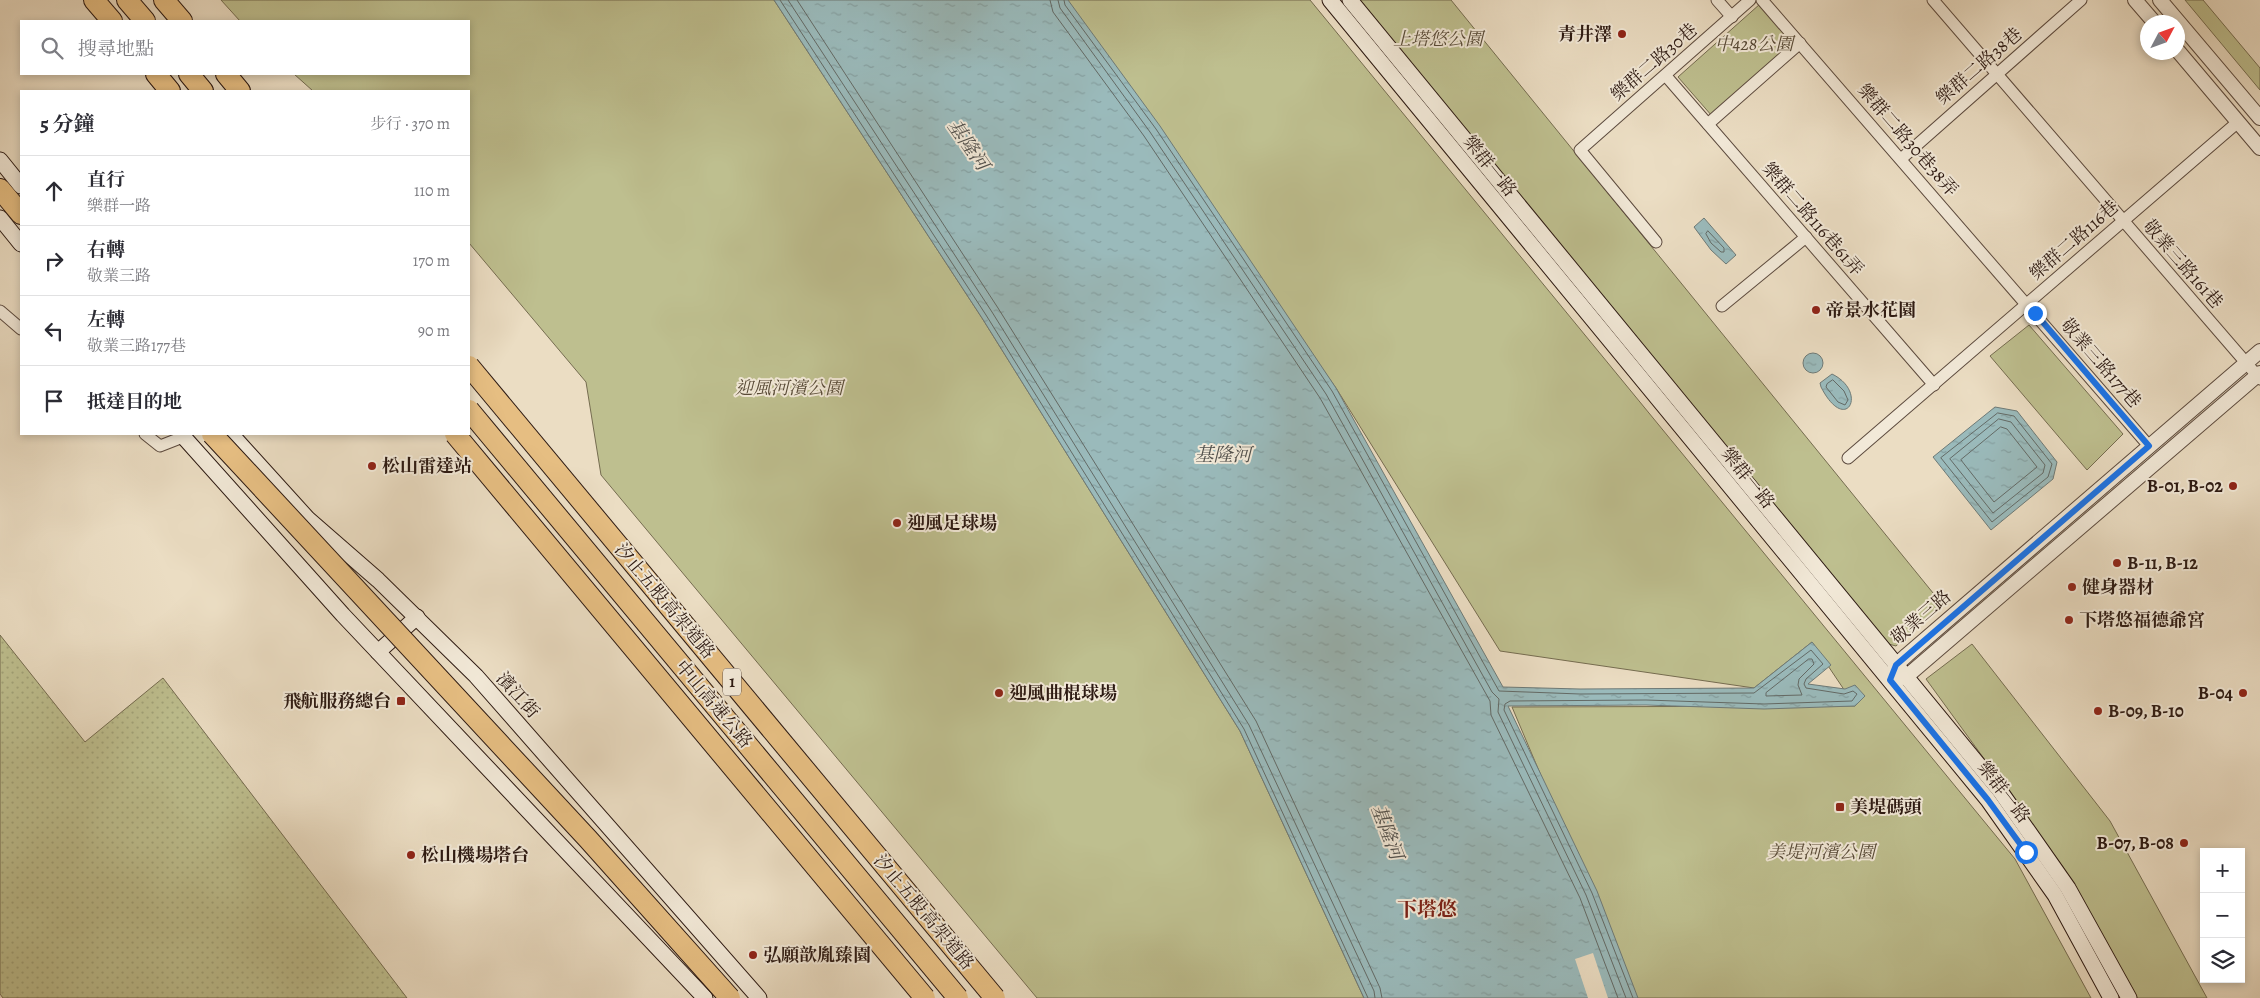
<!DOCTYPE html>
<html lang="zh-TW">
<head>
<meta charset="utf-8">
<style>
	:root { --surface:#fff; --page:#f7f7f7; --text:#2b2b33; --muted:#7c7c81; --line:#e1e1e2 }
	body { margin:0; font-family:Alegreya,"Noto Serif TC",serif; background:var(--page); color:var(--text) }
	.controls { position:absolute; right:15px; bottom:15px; display:grid; overflow:hidden; border-radius:0px; box-shadow:0 2px 8px #0003 }
	.controls button { width:45px; height:45px; display:grid; place-items:center; padding:0; border:0; border-bottom:1px solid var(--line); background:var(--surface); color:var(--text); font:25px sans-serif }
	.compass { position:absolute; left:2140px; top:15px; width:45px; height:45px; border-radius:50%; background:var(--surface); box-shadow:0 2px 8px #0003; rotate:49deg }
	.stop { position:absolute; width:15px; height:15px; margin:-11px; border:4px solid #1a73e8; border-radius:50%; background:#fff }
	.stop.end { background:#1a73e8; border-color:#fff; box-shadow:0 1px 5px #0008 }
	.list { margin:0; padding:0; list-style:none }
	h2 { display:flex; justify-content:space-between; align-items:center; height:65px; margin:0; padding:0 20px; font-size:21px }
	h2 small { font-size:16px; font-weight:400; color:var(--muted) }
	.list li { display:grid; grid-template-columns:32px 1fr auto; gap:15px; align-items:center; box-sizing:border-box; height:70px; padding:0 20px; border-top:1px solid var(--line) }
	.list b { display:block; font-size:19px; white-space:nowrap }
	.list p { margin:0; font-size:16px; white-space:nowrap; color:var(--muted) }
	.list em { font-size:16px; font-style:normal; color:var(--muted) }
	.icon { flex:none; width:28px; height:28px; fill:none; stroke:currentColor; stroke-width:2; stroke-linecap:round; stroke-linejoin:round }
	.map { position:relative; flex:none; width:2260px; height:998px; overflow:hidden }
	.search { position:absolute; background:var(--surface); box-shadow:0 2px 8px #0003; left:20px; top:20px; width:450px; height:55px; display:flex; align-items:center; gap:12px; box-sizing:border-box; padding:0 18px; border-radius:0px; color:var(--muted); font-size:19px }
	.panel { position:absolute; background:var(--surface); box-shadow:0 2px 8px #0003; left:20px; top:90px; width:450px; height:345px; border-radius:0px }
	.map>svg:first-child { display:block }
	.grass { fill:url(#grass-dots); stroke:#756c50 }
	.green { fill:#bebf8f; stroke:#756c50 }
	.water { fill:url(#water-ripples); stroke:#6e7a77 }
	.pier { fill:#ebddc3 }
	.lines { fill:none; stroke-linecap:round; stroke-linejoin:round }
	.shore { stroke:#636a66; stroke-width:1 }
	.minor-casing { stroke:#5c4a3e; stroke-width:13 }
	.tertiary-casing { stroke:#5c4a3e; stroke-width:16 }
	.secondary-casing { stroke:#2c1912; stroke-width:17 }
	.motorway-casing { stroke:#2c1912; stroke-width:22 }
	.minor { stroke:#f2e9d8; stroke-width:11 }
	.tertiary { stroke:#f2e9d8; stroke-width:14 }
	.secondary { stroke:#f2e9d8; stroke-width:15 }
	.motorway { stroke:#e6be82; stroke-width:20 }
	.motorway-bridge-casing { stroke:#2c1912; stroke-width:22; stroke-linecap:butt }
	.motorway-bridge { stroke:#e6be82; stroke-width:20 }
	.route { stroke:#1a73e8; stroke-width:6 }
	.poi-dot { fill:#8f2418; stroke:#f2e9d8; stroke-width:2 }
	.labels { text-anchor:middle; dominant-baseline:central; stroke-width:4; stroke-linejoin:round; paint-order:stroke }
	.shield { fill:#f2e9d8; stroke:#67574d; stroke-width:1 }
	.shield-label { font-size:16px; font-weight:bold; fill:#2c1912 }
	.poi-label { font-size:18px; font-weight:bold; fill:#2c1912; stroke:#f2e9d8; text-anchor:start }
	.park-label { font-size:18px; font-style:italic; fill:#584b38; stroke:#f2e9d8 }
	.street-label { font-size:18px; fill:#2c1912; stroke:#f2e9d8 }
	.water-label { font-size:19px; font-style:italic; fill:#52514d; stroke:#f2e9d8 }
	.quarter-label { font-size:20px; font-weight:bold; fill:#7a1f14; stroke:#f2e9d8 }
</style>
</head>
<body>
<div class="map">
<svg width="2260" height="998" viewBox="0 0 2260 998">
	<defs>
		<pattern id="grass-dots" width="8" height="8" patternUnits="userSpaceOnUse" patternTransform="scale(1.25)"><rect width="8" height="8" fill="#bebf8f"/><path d="M2 2h.1M6 6h.1" fill="none" stroke="#a3a47a" stroke-width="1.8" stroke-linecap="round"/></pattern>
		<pattern id="water-ripples" width="26" height="14" patternUnits="userSpaceOnUse" patternTransform="scale(1.25)"><rect width="26" height="14" fill="#9ababb"/><path d="M2 4q2-2 4 0t4 0M15 11q2-2 4 0t4 0" fill="none" stroke="#859fa0"/></pattern>
	</defs>
	<rect width="100%" height="100%" fill="#ebddc3"/>
	<filter id="stains"><feTurbulence type="fractalNoise" baseFrequency=".004" numOctaves="4"/><feColorMatrix values="0 0 0 0 .2 0 0 0 0 .09 0 0 0 0 .02 0 0 0 .5 -.17"/></filter>
	<radialGradient id="worn" r=".72"><stop offset=".6" stop-color="#630" stop-opacity="0"/><stop offset="1" stop-color="#630" stop-opacity=".3"/></radialGradient>
	<!-- grass -->
	<path class="grass" d="M0,635L85,742L163,678L407,998H3L0,994Z"/>
	<!-- green -->
	<g class="green">
		<path d="M221,0H774L982,318L1240,731L1364,998H1037L601,475L586,382L469,243V91H313L294,74H469V21H240Z"/>
		<path d="M1061,0H1310L2015,859L2091,998H1635L1512,707L1855,706L1812,642L1754,688L1500,651L1336,388Z"/>
		<path d="M1360,0H1451L1942,604L1896,646L1885,643L1843,593Z"/>
		<path d="M2185,0H2203L2260,68V90Z"/>
		<path d="M1760,4L1795,43L1712,116L1678,77Z"/>
		<path d="M2029,325L2123,434L2087,470L1990,356Z"/>
		<path d="M1972,644L2110,821L2207,998H2134L2063,867L1926,679Z"/>
	</g>
	<!-- water -->
	<g class="water">
		<path d="M774,0H1068L1160,126L1336,388L1503,687L1580,689L1754,688L1812,642L1831,665L1808,684L1845,689L1855,685L1865,696L1855,706L1764,709L1646,705L1508,706L1597,891L1638,998H1364L1240,731L982,318Z"/>
		<path d="M1704,218L1736,255L1726,264L1711,250L1694,227Z"/>
		<circle cx="1813" cy="363" r="10"/>
		<path d="M1832,374C1869,392 1846,436 1821,387L1820,383Z"/>
		<path d="M1995,407L2017,411L2057,462L2053,479L1991,530L1933,457Z"/>
	</g>
	<!-- pier -->
	<path class="pier" d="M1593,953L1608,998H1588L1575,959Z"/>
	<g class="lines">
		<!-- shore -->
		<g class="shore">
			<path d="M780,0L986,315L1244,729L1368,998"/>
			<path d="M788,0L992,312L1249,725L1374,991L1375,998"/>
			<path d="M797,0L998,308L1256,721L1380,988L1382,998"/>
			<path d="M1050,0L1053,12L1144,136L1320,398L1490,701L1491,715L1580,898L1618,998"/>
			<path d="M1058,0L1060,8L1150,132L1326,394L1492,692L1499,699L1498,712L1586,895L1626,998"/>
			<path d="M1064,0L1065,5L1156,129L1332,391L1499,691L1580,694L1754,693L1811,650L1823,664L1806,679L1804,684L1806,688L1844,694L1853,691L1857,694L1852,701L1764,704L1646,700L1510,701L1505,704L1504,710L1592,893L1633,998"/>
			<path d="M1708,231L1724,248V252H1721L1711,243L1706,234Z"/>
			<path d="M1833,380L1844,391L1848,400L1845,405L1838,402L1826,387L1827,384Z"/>
			<path d="M1998,413L2014,416L2052,464L2048,477L1992,522L1941,458Z"/>
			<path d="M1999,419L2011,422L2045,465L2043,473L1993,513L1950,459Z"/>
			<path d="M2001,427L2007,429L2037,467L1994,502L1961,460Z"/>
			<path d="M1809,659H1812L1814,664L1799,679L1798,685L1802,695L1766,696V693Z"/>
		</g>
		<defs>
			<g id="minor">
				<path d="M1717,0L1732,17"/>
				<path d="M1762,0L2149,446"/>
				<path d="M1933,0L2260,379"/>
				<path d="M1666,76L1934,385"/>
				<path d="M1708,124L1800,43"/>
				<path d="M1901,159L2081,0"/>
				<path d="M1656,242L1580,150L1750,0"/>
				<path d="M1722,306L1806,237"/>
				<path d="M0,311L21,329"/>
				<path d="M145,434L160,446L183,437"/>
				<path d="M1848,458L2238,122"/>
			</g>
			<g id="tertiary">
				<path d="M2135,0L2154,22"/>
				<path d="M2160,0L2260,118"/>
				<path d="M2178,51L2260,148"/>
				<path d="M1892,675L1896,665L1907,655L2260,351"/>
				<path d="M1895,679L1906,677L2260,373"/>
			</g>
			<g id="secondary">
				<path d="M1330,0L1988,800L2055,895L2111,998"/>
				<path d="M1350,0L2000,791L2068,888L2129,998"/>
				<path d="M0,160L21,186"/>
				<path d="M0,218L21,244"/>
				<path d="M181,434L343,615L705,998"/>
				<path d="M231,434L308,519L378,580L476,676L759,998"/>
				<path d="M378,652L417,617"/>
			</g>
			<g id="motorway">
				<path d="M94,0L112,21"/>
				<path d="M127,0L145,21"/>
				<path d="M164,0L182,21"/>
				<path d="M156,74L170,91"/>
				<path d="M189,74L203,91"/>
				<path d="M226,74L240,91"/>
				<path d="M0,189L21,214"/>
			</g>
		</defs>
		<!-- minor casing -->
		<use href="#minor" class="minor-casing"/>
		<!-- tertiary casing -->
		<use href="#tertiary" class="tertiary-casing"/>
		<!-- secondary casing -->
		<use href="#secondary" class="secondary-casing"/>
		<!-- motorway casing -->
		<use href="#motorway" class="motorway-casing"/>
		<!-- minor -->
		<use href="#minor" class="minor"/>
		<!-- tertiary -->
		<use href="#tertiary" class="tertiary"/>
		<!-- secondary -->
		<use href="#secondary" class="secondary"/>
		<!-- motorway -->
		<use href="#motorway" class="motorway"/>
		<defs>
			<g id="motorway-bridge">
				<path d="M469,366L995,998"/>
				<path d="M469,410L958,998"/>
				<path d="M212,434L588,839L730,998"/>
				<path d="M455,434L925,998"/>
			</g>
		</defs>
		<!-- motorway-bridge casing -->
		<use href="#motorway-bridge" class="motorway-bridge-casing"/>
		<!-- motorway-bridge -->
		<use href="#motorway-bridge" class="motorway-bridge"/>
	</g>
	<g class="lines">
		<!-- route -->
		<path class="route" d="M2026,852L1988,800L1890,680L1896,665L2149,446L2035,313"/>
	</g>
	<!-- markers -->
	<g class="poi-dot">
		<circle cx="1622" cy="34" r="5"/>
		<circle cx="1816" cy="310" r="5"/>
		<circle cx="372" cy="466" r="5"/>
		<circle cx="2233" cy="486" r="5"/>
		<circle cx="897" cy="523" r="5"/>
		<circle cx="2117" cy="563" r="5"/>
		<circle cx="2072" cy="587" r="5"/>
		<circle cx="2069" cy="620" r="5"/>
		<circle cx="999" cy="693" r="5"/>
		<circle cx="2243" cy="693" r="5"/>
		<rect x="396" y="696" width="10" height="10" rx="2.5"/>
		<circle cx="2098" cy="711" r="5"/>
		<rect x="1835" y="802" width="10" height="10" rx="2.5"/>
		<circle cx="2184" cy="843" r="5"/>
		<circle cx="411" cy="855" r="5"/>
		<circle cx="753" cy="955" r="5"/>
	</g>
	<g class="labels">
		<!-- shield labels -->
		<rect class="shield" x="723" y="668.5" width="18" height="27" rx="4"/>
		<g class="shield-label">
			<text x="732" y="682">1</text>
		</g>
		<!-- poi labels -->
		<g class="poi-label">
			<text x="1612" y="34" text-anchor="end">青井澤</text>
			<text x="1826" y="310">帝景水花園</text>
			<text x="382" y="466">松山雷達站</text>
			<text x="2223" y="486" text-anchor="end">B-01, B-02</text>
			<text x="907" y="523">迎風足球場</text>
			<text x="2127" y="563">B-11, B-12</text>
			<text x="2082" y="587">健身器材</text>
			<text x="2079" y="620">下塔悠福德爺宮</text>
			<text x="1009" y="693">迎風曲棍球場</text>
			<text x="2233" y="693" text-anchor="end">B-04</text>
			<text x="391" y="701" text-anchor="end">飛航服務總台</text>
			<text x="2108" y="711">B-09, B-10</text>
			<text x="1850" y="807">美堤碼頭</text>
			<text x="2174" y="843" text-anchor="end">B-07, B-08</text>
			<text x="421" y="855">松山機場塔台</text>
			<text x="763" y="955">弘願歆胤臻園</text>
		</g>
		<!-- park labels -->
		<g class="park-label">
			<text x="1438" y="39">上塔悠公園</text>
			<text x="1754" y="44">中428公園</text>
			<text x="789" y="388">迎風河濱公園</text>
			<text x="1821" y="852">美堤河濱公園</text>
		</g>
		<!-- street labels -->
		<g class="street-label">
			<text transform="translate(1654 62) rotate(-41)">樂群二路30巷</text>
			<text transform="translate(1979 66) rotate(-41)">樂群二路38巷</text>
			<text transform="translate(1908 140) rotate(49)">樂群二路30巷38弄</text>
			<text transform="translate(1490 166) rotate(51)">樂群一路</text>
			<text transform="translate(1813 219) rotate(49)">樂群二路116巷61弄</text>
			<text transform="translate(2074 240) rotate(-41)">樂群二路116巷</text>
			<text transform="translate(2183 264) rotate(49)">敬業三路161巷</text>
			<text transform="translate(2101 363) rotate(49)">敬業三路177巷</text>
			<text transform="translate(1748 478) rotate(51)">樂群一路</text>
			<text transform="translate(665 601) rotate(50)">汐止五股高架道路</text>
			<text transform="translate(1921 617) rotate(-41)">敬業三路</text>
			<text transform="translate(518 695) rotate(48)">濱江街</text>
			<text transform="translate(714 704) rotate(50)">中山高速公路</text>
			<text transform="translate(2004 792) rotate(52)">樂群一路</text>
			<text transform="translate(924 912) rotate(50)">汐止五股高架道路</text>
		</g>
		<!-- water labels -->
		<g class="water-label">
			<text transform="translate(968 145) rotate(55)">基隆河</text>
			<text x="1223" y="455">基隆河</text>
			<text transform="translate(1387 832) rotate(69)">基隆河</text>
		</g>
		<!-- quarter labels -->
		<g class="quarter-label">
			<text x="1427" y="909">下塔悠</text>
		</g>
	</g>
	<rect width="100%" height="100%" filter="url(#stains)"/>
	<rect width="100%" height="100%" fill="url(#worn)"/>
</svg>
<div class="controls">
<button>+</button>
<button>−</button>
<button><svg class="icon" aria-label="layers" viewBox="0 0 24 24"><path d="M12 4l9 5-9 5-9-5zM3 14l9 5 9-5"/></svg></button>
</div>
<svg class="compass" viewBox="-18 -18 36 36"><path d="M0-13l5 13h-10z" fill="#e53935"/><path d="M0 13l5-13h-10z" fill="#7c7c81"/></svg>
<div class="stop" style="left:2026px;top:852px"></div>
<div class="stop end" style="left:2035px;top:313px"></div>
<div class="search"><svg class="icon" aria-label="search" viewBox="0 0 24 24"><circle cx="10" cy="10" r="6"/><path d="M15 15l6 6"/></svg>搜尋地點</div>
<section class="panel">
<h2>5 分鐘<small>步行 · 370 m</small></h2>
<ul class="list">
<li><svg class="icon" aria-label="ahead" viewBox="0 0 24 24"><path d="M12 20V5M6 11l6-6 6 6"/></svg><div><b>直行</b><p>樂群一路</p></div><em>110 m</em></li>
<li><svg class="icon" aria-label="right" viewBox="0 0 24 24"><path d="M7 20v-9h11M14 6l5 5-5 5"/></svg><div><b>右轉</b><p>敬業三路</p></div><em>170 m</em></li>
<li><svg class="icon" aria-label="left" viewBox="0 0 24 24"><path d="M17 20v-9H6M10 6l-5 5 5 5"/></svg><div><b>左轉</b><p>敬業三路177巷</p></div><em>90 m</em></li>
<li><svg class="icon" aria-label="arrive" viewBox="0 0 24 24"><path d="M6 21V4h12l-3 4 3 4H6"/></svg><div><b>抵達目的地</b></div></li>
</ul>
</section>
</div>
</body>
</html>
